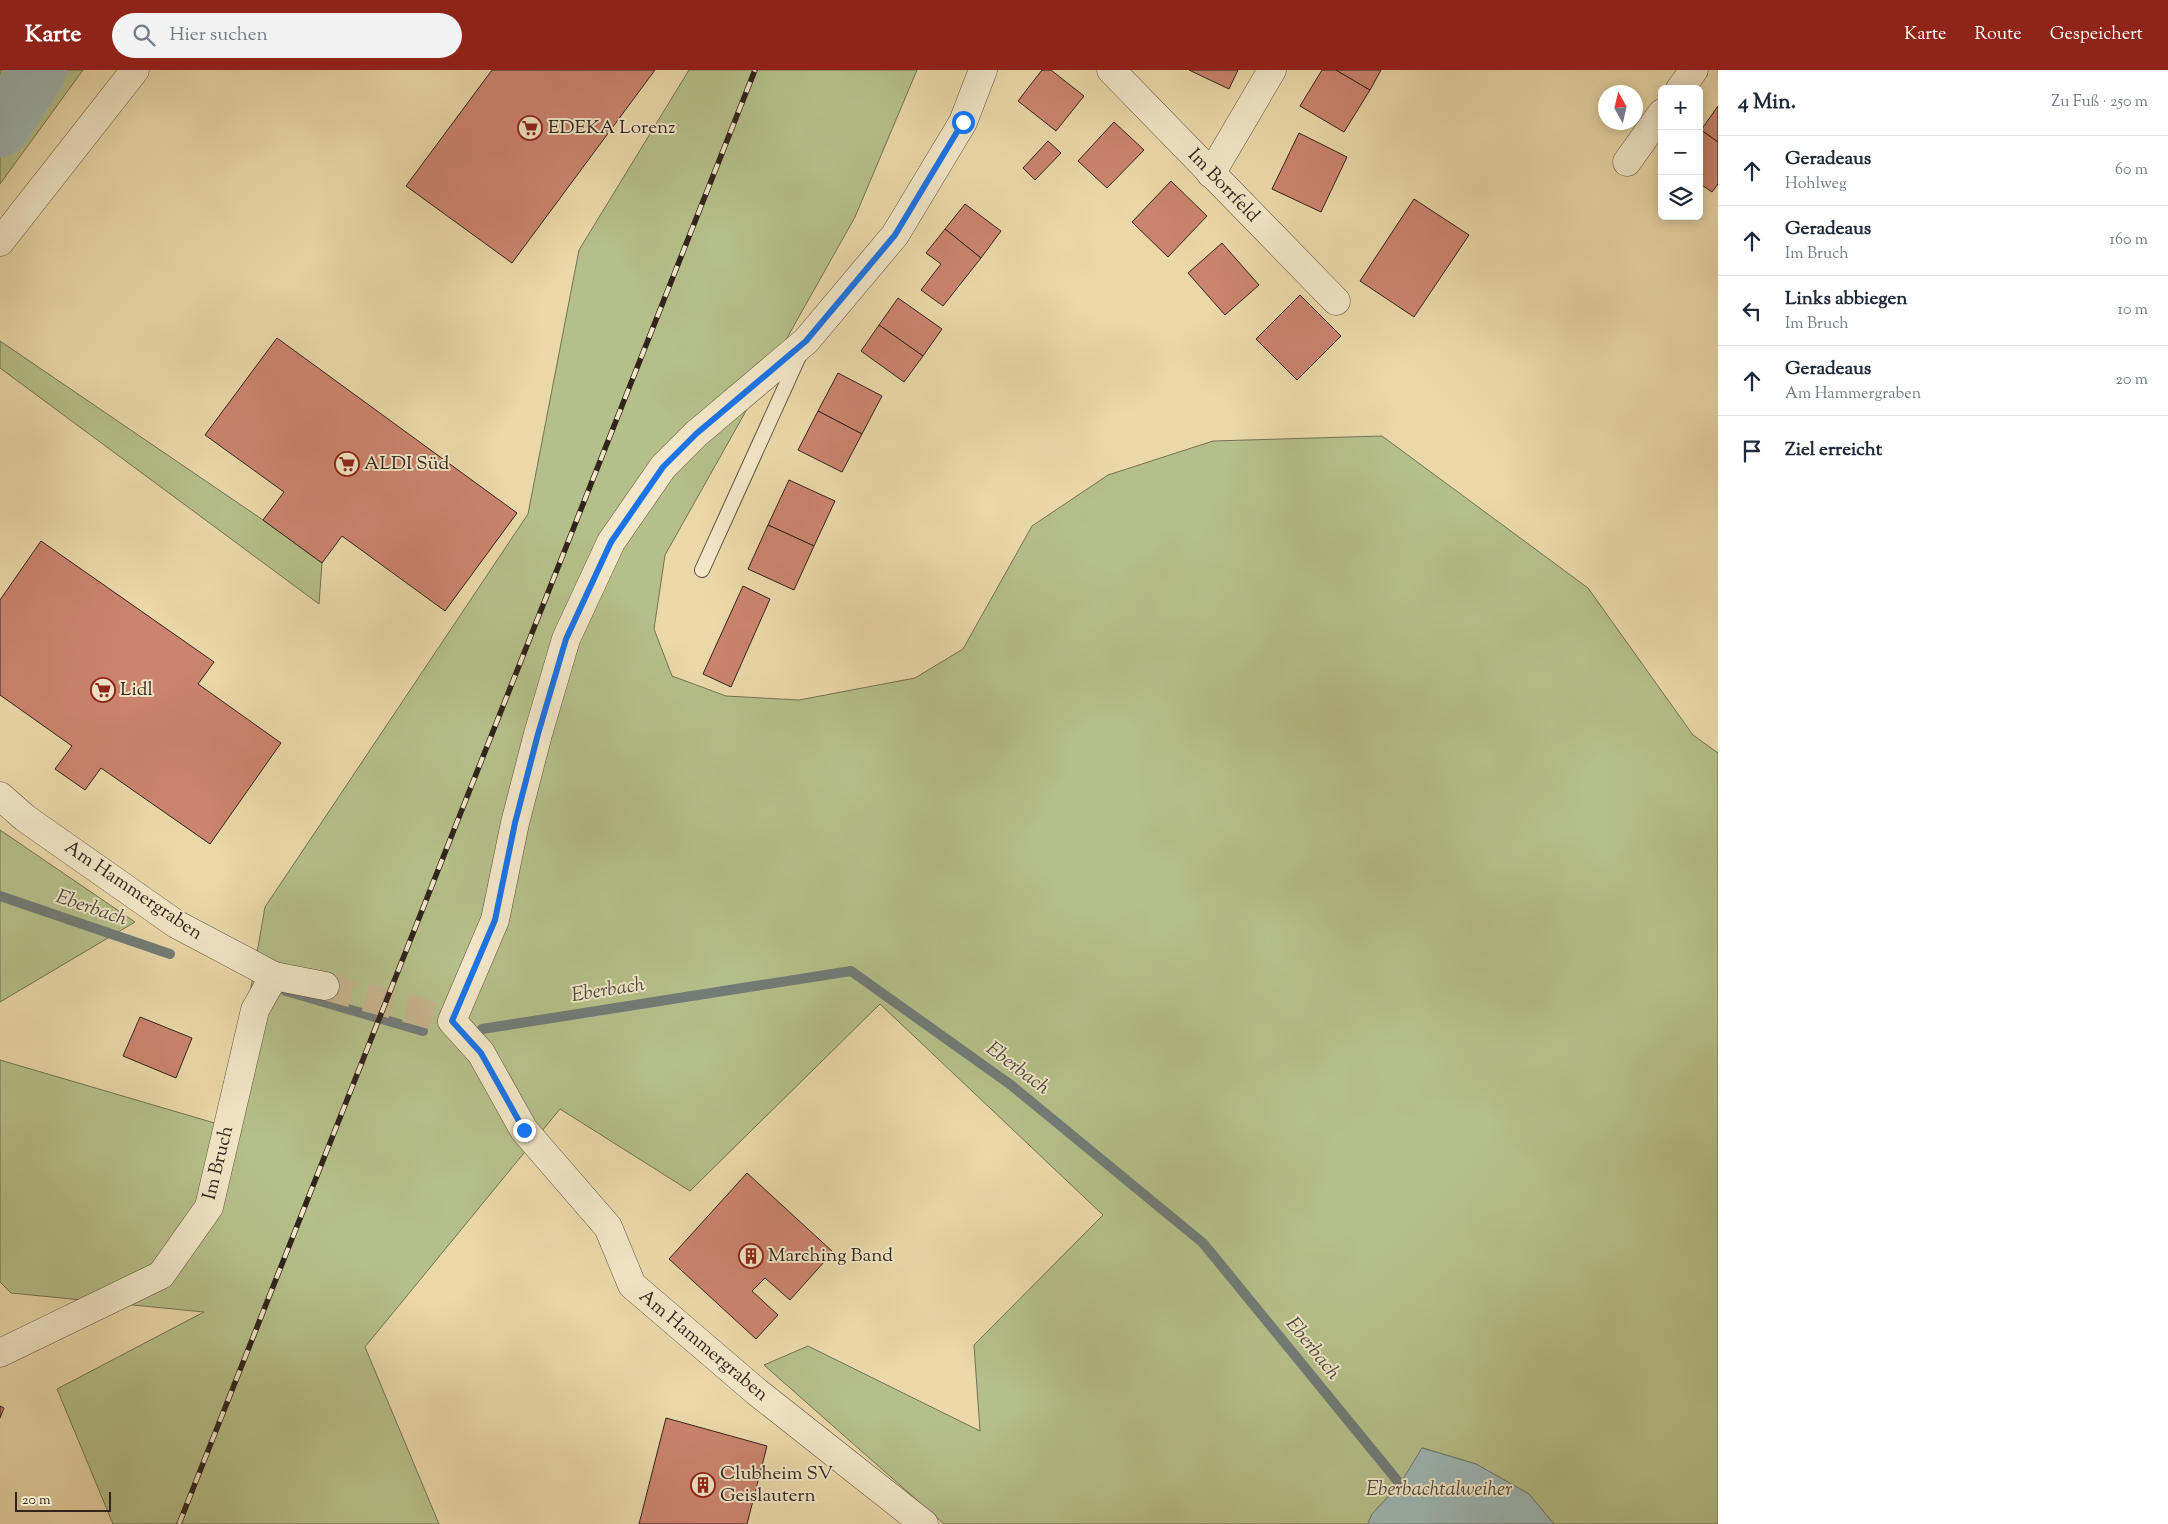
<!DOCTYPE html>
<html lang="de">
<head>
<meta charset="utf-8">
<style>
	:root { --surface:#fff; --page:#f2f2f3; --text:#1f2937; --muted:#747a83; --line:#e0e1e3; --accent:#8f2418 }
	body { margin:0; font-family:"Sorts Mill Goudy",serif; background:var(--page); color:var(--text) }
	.controls { position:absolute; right:15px; top:15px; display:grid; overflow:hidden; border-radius:8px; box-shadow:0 2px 12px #0003 }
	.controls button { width:45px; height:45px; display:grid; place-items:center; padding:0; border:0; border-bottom:1px solid var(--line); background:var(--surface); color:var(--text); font:25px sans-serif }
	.compass { position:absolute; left:1598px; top:15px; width:45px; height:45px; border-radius:50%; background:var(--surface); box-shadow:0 2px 12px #0003; rotate:352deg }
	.scale { position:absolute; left:15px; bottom:12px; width:96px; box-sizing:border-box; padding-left:5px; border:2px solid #32241c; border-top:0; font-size:14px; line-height:18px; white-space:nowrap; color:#32241c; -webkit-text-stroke:4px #f1e6c7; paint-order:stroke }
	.stop { position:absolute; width:15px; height:15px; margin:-11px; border:4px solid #1a73e8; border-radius:50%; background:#fff }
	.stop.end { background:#1a73e8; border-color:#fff; box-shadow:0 1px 5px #0008 }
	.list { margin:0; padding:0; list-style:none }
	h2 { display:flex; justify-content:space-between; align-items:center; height:65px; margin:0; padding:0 20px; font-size:21px }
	h2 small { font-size:16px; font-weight:400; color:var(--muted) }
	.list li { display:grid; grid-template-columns:32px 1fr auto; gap:15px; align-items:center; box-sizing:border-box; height:70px; padding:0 20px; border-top:1px solid var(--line) }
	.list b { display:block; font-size:19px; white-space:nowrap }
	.list p { margin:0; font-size:16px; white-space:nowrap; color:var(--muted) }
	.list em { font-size:16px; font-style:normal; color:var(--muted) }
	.icon { flex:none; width:28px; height:28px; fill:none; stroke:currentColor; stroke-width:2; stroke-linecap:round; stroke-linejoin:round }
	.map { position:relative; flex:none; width:1718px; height:1454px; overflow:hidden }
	header { display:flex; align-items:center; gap:30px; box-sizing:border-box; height:70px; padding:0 25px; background:var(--accent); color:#fff }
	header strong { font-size:24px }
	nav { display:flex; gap:28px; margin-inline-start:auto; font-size:18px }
	.search { width:350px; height:45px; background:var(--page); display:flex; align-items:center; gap:12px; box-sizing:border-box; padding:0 18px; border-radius:28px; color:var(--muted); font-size:19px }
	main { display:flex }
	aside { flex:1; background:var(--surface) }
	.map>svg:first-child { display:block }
	.green { fill:#b5bf89; stroke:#747252 }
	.water { fill:#9db7b4; stroke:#727c77 }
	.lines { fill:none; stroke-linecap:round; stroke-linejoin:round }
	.stream { stroke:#727c77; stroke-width:10 }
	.river { stroke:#9db7b4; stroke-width:58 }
	.building { fill:#cb846f; stroke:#32241c }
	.minor-tunnel { stroke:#c5b48d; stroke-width:28; stroke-dasharray:28 14; stroke-linecap:butt }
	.service-casing { stroke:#60513f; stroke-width:16 }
	.minor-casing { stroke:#60513f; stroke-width:29 }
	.service { stroke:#f1e6c7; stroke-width:14 }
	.minor { stroke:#f1e6c7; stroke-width:28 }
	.rail-casing { stroke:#32241c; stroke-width:5.5 }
	.rail { stroke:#f1e6c7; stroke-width:4; stroke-dasharray:11; stroke-linecap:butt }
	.route { stroke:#1a73e8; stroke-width:6 }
	.labels { text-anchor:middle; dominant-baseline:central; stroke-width:4; stroke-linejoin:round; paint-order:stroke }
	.poi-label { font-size:19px; fill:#32241c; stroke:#f1e6c7; text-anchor:start }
	.street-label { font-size:19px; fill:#32241c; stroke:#f1e6c7 }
	.water-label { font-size:20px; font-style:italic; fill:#4d4942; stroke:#f1e6c7 }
</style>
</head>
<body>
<header>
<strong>Karte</strong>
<div class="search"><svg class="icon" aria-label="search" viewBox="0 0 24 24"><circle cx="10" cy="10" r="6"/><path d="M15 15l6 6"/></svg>Hier suchen</div>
<nav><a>Karte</a><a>Route</a><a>Gespeichert</a></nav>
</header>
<main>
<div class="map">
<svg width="1718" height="1454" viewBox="0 0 1718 1454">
	<rect width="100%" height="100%" fill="#ead8a9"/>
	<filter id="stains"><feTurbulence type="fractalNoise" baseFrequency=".004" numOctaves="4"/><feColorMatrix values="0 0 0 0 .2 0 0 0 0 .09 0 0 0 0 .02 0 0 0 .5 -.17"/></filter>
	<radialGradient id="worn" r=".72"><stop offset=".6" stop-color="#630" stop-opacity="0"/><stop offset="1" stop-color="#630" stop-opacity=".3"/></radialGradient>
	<!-- green -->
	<g class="green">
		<path d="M0,0H83L0,114Z"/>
		<path d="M689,0H917L855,147L665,485L654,559L672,606L726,626L799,630L915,608L963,579L1032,456L1108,405L1213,371L1382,366L1588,518L1693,665L1718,683V1454H1554L1529,1424L1476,1394L1423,1378L1400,1414L1372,1444L1368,1454H944L764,1295L808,1276L980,1361L974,1275L1103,1145L880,934L690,1121L560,1039L365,1277L439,1454H113L57,1319L204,1242L11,1223L0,1212V990L218,1054L249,929L265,837L528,444L579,180Z"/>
		<path d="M0,271L263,450L322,493L319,534L0,298Z"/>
		<path d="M0,760L135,852L0,932Z"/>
	</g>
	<!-- water -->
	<path class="water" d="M1422,1378L1476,1394L1529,1424L1554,1454H1368L1372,1444L1400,1414Z"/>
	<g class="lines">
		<!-- stream -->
		<g class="stream">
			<path d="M0,826L170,884"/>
			<path d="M286,921L423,961"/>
			<path d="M482,959L851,901L1011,1015L1203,1173L1400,1414"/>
		</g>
		<!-- river -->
		<path class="river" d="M0,58L38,0"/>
	</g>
	<!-- building -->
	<g class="building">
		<path d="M492,0H655L512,193L406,116Z"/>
		<path d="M1042,0H1051L1084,26L1056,61L1018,31Z"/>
		<path d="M1189,0H1238L1229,19Z"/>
		<path d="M1322,0H1336L1370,20L1344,62L1300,36Z"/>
		<path d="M1336,0H1381L1370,20Z"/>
		<path d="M1718,36V72L1701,60Z"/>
		<path d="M1114,52L1144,80L1107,118L1078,91Z"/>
		<path d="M1701,60L1718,72V114L1712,122L1699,113Z"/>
		<path d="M1299,63L1347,87L1321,142L1272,119Z"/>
		<path d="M1048,71L1061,83L1035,110L1023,98Z"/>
		<path d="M1171,111L1207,146L1168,187L1132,152Z"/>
		<path d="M1414,129L1469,165L1414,247L1360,211Z"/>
		<path d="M965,134L1001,161L981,188L945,159Z"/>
		<path d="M945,159L981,188L943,236L921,220L941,194L926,183Z"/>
		<path d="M1222,173L1259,215L1225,245L1188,203Z"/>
		<path d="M1300,225L1341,266L1297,310L1256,269Z"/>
		<path d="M898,228L942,259L923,286L879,255Z"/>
		<path d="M879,255L923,286L904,312L861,281Z"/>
		<path d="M277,268L517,443L445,541L342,466L322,493L263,450L284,422L205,365Z"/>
		<path d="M838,303L882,326L862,364L818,341Z"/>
		<path d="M818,341L862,364L842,402L798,380Z"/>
		<path d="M789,410L835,431L814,476L768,455Z"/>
		<path d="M768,455L814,476L794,520L748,499Z"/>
		<path d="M41,471L214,592L198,614L281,673L210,774L101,698L85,720L55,699L72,676L0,625V530Z"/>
		<path d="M743,516L770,529L731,617L703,604Z"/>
		<path d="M140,947L192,968L176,1008L123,986Z"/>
		<path d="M747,1103L833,1182L790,1230L765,1208L752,1221L778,1245L756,1269L669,1189Z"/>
		<path d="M0,1336L4,1338L0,1348Z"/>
		<path d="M666,1348L767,1376L747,1454H639Z"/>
	</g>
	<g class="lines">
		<!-- minor-tunnel -->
		<path class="minor-tunnel" d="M325,916L452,951"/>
		<defs>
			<path id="service" d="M702,500L800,284"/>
			<g id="minor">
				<path d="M1111,0L1336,231"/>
				<path d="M1680,19L1694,0"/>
				<path d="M1627,92L1662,43"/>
				<path d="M1211,104L1272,0"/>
				<path d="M0,172L135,0"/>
				<path d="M0,726L25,748L176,854L274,906"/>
				<path d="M0,1283L161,1205L209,1137L255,940L274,906L325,916"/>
				<path d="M924,1454L757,1322L632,1215L608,1157L524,1060L481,983L452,951L495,850L515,753L538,664L566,569L611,472L663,397L696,364L806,271L895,165L963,52L983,0"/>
			</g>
		</defs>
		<!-- service casing -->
		<use href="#service" class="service-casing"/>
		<!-- minor casing -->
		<use href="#minor" class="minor-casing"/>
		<!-- service -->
		<use href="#service" class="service"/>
		<!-- minor -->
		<use href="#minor" class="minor"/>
		<defs>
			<path id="rail" d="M179,1454L755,0"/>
		</defs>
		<!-- rail casing -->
		<use href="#rail" class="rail-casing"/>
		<!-- rail -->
		<use href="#rail" class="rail"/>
	</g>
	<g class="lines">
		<!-- route -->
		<path class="route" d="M524,1060L481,983L452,951L495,850L515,753L538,664L566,569L611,472L663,397L696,364L806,271L895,165L963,52"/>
	</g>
	<!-- icons -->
	<defs>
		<symbol id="supermarket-ring" viewBox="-11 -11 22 22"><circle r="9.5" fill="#f1e6c7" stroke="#8f2418" stroke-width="1.5"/><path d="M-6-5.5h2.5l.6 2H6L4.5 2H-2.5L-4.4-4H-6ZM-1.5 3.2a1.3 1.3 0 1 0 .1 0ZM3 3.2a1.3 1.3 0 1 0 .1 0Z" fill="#8f2418"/></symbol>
		<symbol id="building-ring" viewBox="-11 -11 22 22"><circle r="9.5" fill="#f1e6c7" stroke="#8f2418" stroke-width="1.5"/><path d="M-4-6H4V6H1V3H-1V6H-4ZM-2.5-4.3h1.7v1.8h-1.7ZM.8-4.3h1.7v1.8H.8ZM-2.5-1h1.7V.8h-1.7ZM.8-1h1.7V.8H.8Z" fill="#8f2418"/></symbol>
	</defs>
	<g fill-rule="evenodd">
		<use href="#supermarket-ring" x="516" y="44" width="28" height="28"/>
		<use href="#supermarket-ring" x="333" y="380" width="28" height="28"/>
		<use href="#supermarket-ring" x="89" y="606" width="28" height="28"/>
		<use href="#building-ring" x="737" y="1172" width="28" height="28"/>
		<use href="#building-ring" x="689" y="1401" width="28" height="28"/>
	</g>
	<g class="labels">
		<!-- poi labels -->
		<g class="poi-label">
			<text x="548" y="58">EDEKA Lorenz</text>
			<text x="364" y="394">ALDI Süd</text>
			<text x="120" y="620">Lidl</text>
			<text x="768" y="1186">Marching Band</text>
			<text x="720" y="1404">Clubheim SV<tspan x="720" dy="22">Geislautern</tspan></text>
		</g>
		<!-- street labels -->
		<g class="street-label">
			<text transform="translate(1223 116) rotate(46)">Im Borrfeld</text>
			<text transform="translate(133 821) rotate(34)">Am Hammergraben</text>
			<text transform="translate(219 1093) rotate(-76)">Im Bruch</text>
			<text transform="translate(703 1276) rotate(40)">Am Hammergraben</text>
		</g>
		<!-- water labels -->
		<g class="water-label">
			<text transform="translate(91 839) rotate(19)">Eberbach</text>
			<text transform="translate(608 921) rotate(-9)">Eberbach</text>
			<text transform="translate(1017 999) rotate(37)">Eberbach</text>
			<text transform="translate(1312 1279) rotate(51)">Eberbach</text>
			<text x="1439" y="1420">Eberbachtalweiher</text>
		</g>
	</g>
	<rect width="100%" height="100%" filter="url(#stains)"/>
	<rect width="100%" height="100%" fill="url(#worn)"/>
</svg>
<div class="controls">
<button>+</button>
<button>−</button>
<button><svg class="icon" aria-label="layers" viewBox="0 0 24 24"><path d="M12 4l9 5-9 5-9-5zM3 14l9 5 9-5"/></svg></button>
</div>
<svg class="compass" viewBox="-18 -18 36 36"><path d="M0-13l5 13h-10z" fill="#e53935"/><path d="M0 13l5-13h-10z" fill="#747a83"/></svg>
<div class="scale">20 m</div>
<div class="stop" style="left:963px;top:52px"></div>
<div class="stop end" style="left:524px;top:1060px"></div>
</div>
<aside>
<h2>4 Min.<small>Zu Fuß · 250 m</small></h2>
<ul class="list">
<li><svg class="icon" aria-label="ahead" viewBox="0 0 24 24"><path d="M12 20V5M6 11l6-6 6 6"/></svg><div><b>Geradeaus</b><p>Hohlweg</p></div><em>60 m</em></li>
<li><svg class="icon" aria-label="ahead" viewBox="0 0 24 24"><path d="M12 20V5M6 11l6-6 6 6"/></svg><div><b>Geradeaus</b><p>Im Bruch</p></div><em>160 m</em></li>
<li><svg class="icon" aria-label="left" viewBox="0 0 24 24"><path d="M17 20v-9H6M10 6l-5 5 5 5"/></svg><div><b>Links abbiegen</b><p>Im Bruch</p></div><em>10 m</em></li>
<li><svg class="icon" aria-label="ahead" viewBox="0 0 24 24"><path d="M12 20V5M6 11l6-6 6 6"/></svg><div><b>Geradeaus</b><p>Am Hammergraben</p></div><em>20 m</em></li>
<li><svg class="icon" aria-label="arrive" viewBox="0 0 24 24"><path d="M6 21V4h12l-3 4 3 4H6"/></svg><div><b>Ziel erreicht</b></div></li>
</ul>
</aside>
</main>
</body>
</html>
